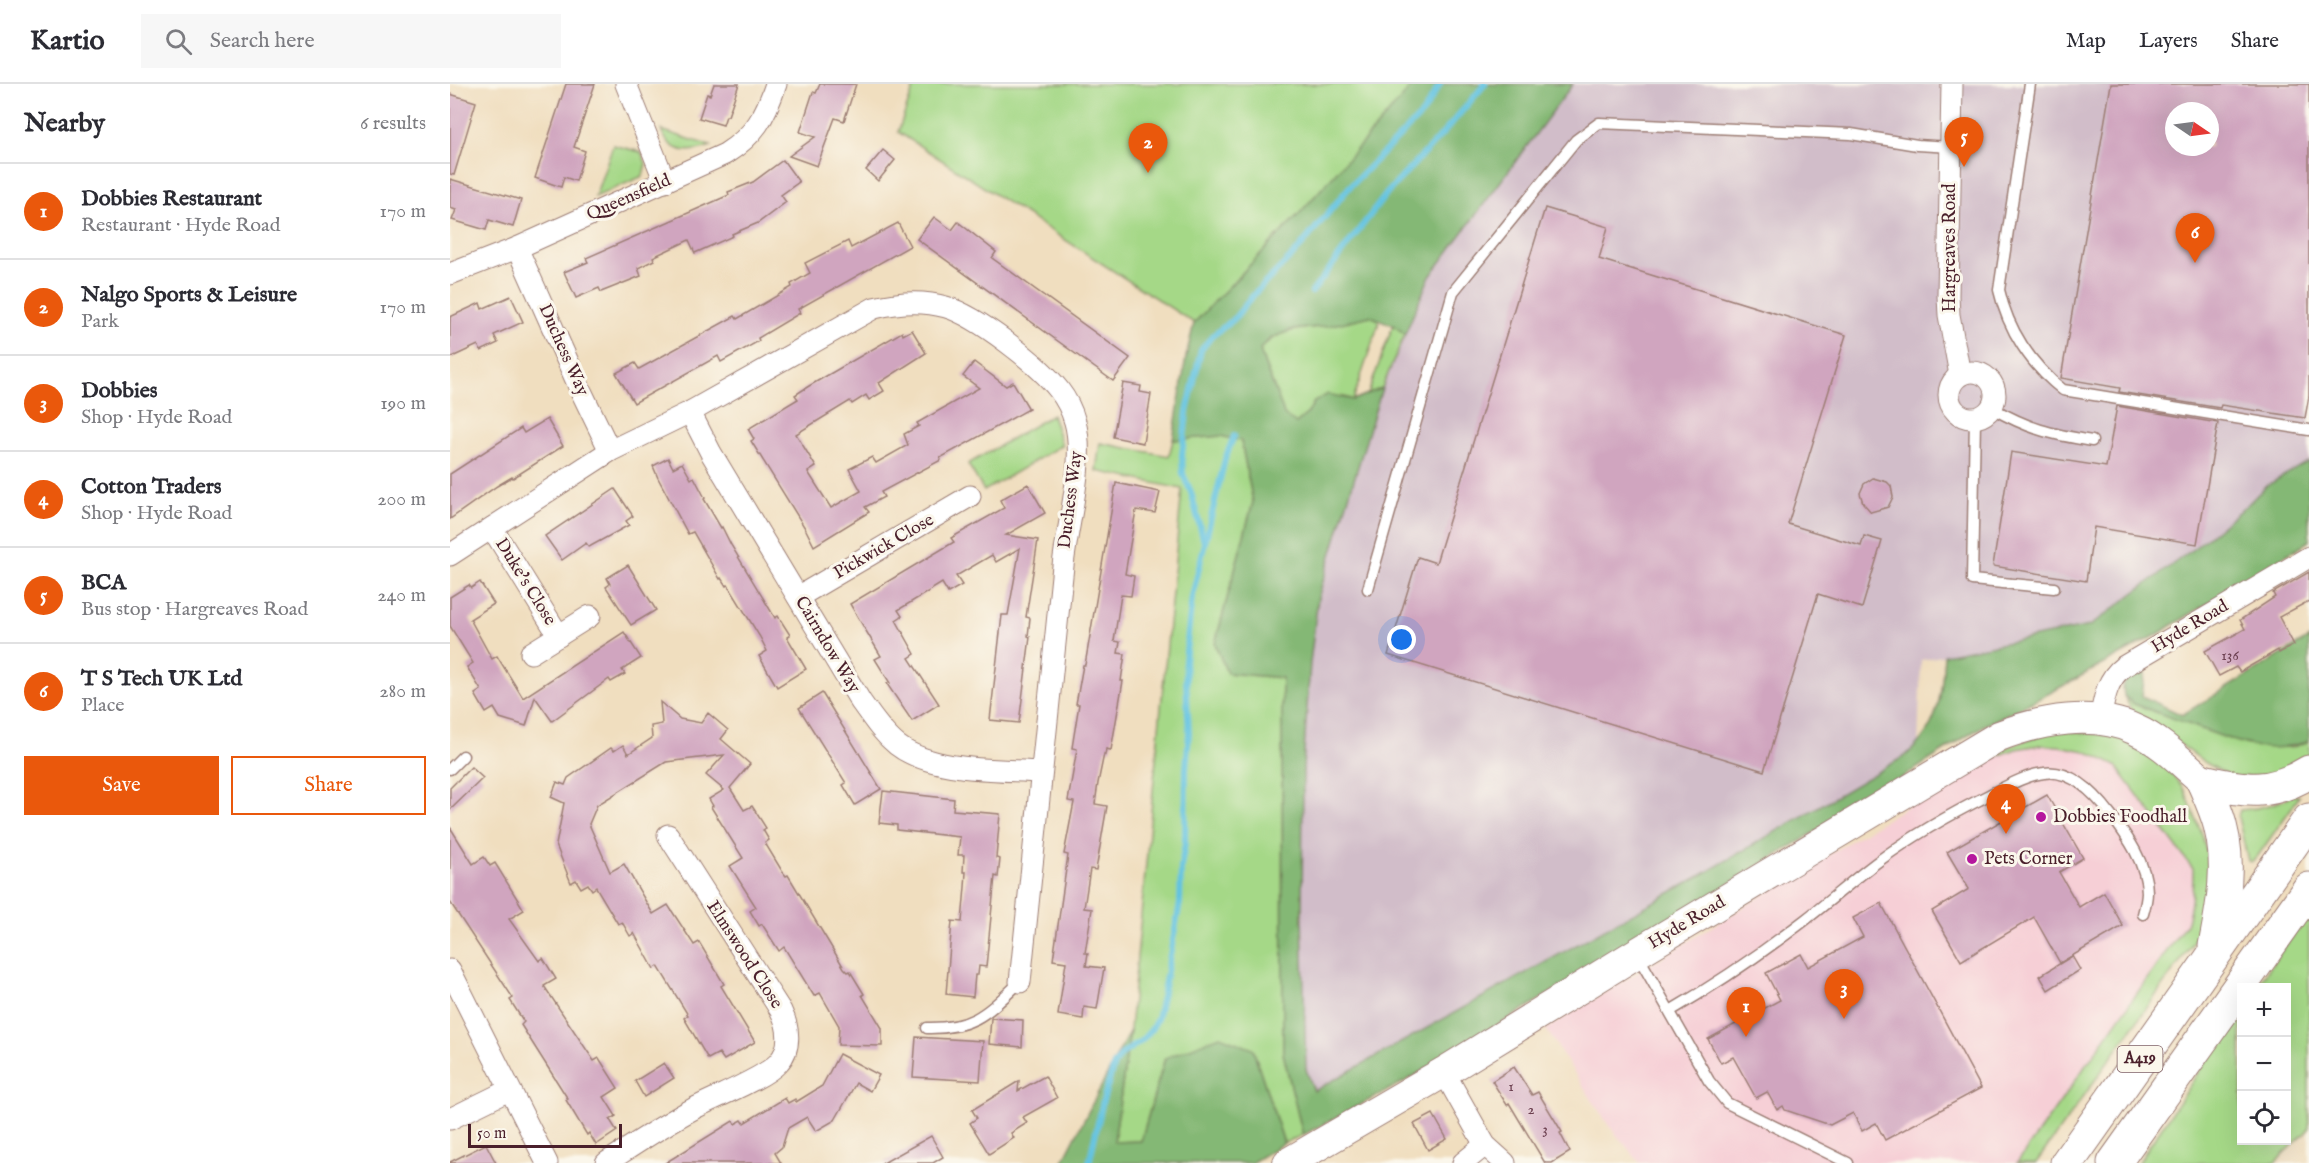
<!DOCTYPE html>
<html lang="en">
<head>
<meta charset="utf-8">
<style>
	:root { --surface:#fff; --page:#f7f7f7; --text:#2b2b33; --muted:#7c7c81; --line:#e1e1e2; --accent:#ea580c }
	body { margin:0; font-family:"IM FELL English",serif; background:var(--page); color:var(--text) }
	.controls { position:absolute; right:18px; bottom:18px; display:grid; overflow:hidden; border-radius:0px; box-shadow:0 6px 24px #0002 }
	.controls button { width:54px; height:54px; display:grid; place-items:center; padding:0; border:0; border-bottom:2px solid var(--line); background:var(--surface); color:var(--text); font:30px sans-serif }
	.compass { position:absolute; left:1715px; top:18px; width:54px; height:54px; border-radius:50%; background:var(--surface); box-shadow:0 6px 24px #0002; rotate:103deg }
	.scale { position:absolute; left:18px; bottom:15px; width:154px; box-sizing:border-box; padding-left:6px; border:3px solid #4a1f2b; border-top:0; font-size:16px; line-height:21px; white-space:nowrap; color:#4a1f2b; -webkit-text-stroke:4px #fbf7ec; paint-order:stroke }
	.you { position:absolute; left:952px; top:556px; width:21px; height:21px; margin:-15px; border:4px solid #fff; border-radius:50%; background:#1a73e8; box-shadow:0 0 0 9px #1a73e833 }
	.badge { display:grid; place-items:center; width:39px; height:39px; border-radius:50%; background:var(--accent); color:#fff; font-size:20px; font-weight:700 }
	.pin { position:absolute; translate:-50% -50px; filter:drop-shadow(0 2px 3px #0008) }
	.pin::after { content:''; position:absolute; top:32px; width:21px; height:18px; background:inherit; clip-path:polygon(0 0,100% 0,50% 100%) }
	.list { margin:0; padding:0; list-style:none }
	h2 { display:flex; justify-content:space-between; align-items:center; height:78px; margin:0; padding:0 24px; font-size:26px }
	h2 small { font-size:20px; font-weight:400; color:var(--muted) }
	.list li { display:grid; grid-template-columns:39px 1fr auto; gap:18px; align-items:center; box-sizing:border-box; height:96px; padding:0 24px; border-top:2px solid var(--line) }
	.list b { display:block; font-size:22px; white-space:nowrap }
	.list p { margin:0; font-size:20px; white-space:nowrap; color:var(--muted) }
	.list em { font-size:20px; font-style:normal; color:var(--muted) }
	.actions { display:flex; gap:12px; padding:18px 24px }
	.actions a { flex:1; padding:14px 0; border:2px solid var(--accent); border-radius:0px; text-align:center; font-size:21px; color:var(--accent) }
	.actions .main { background:var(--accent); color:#fff }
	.icon { flex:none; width:33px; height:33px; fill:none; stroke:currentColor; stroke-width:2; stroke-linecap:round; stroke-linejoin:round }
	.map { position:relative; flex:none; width:1859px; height:1079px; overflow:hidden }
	header { display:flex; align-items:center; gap:36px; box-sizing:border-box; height:84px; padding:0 30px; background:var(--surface); border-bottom:2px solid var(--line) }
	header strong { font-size:28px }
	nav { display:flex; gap:33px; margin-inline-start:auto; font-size:21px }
	.search { width:420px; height:54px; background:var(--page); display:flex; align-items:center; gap:15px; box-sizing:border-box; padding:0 21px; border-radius:0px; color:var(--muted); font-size:22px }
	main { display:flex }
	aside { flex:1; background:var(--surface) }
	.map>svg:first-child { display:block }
	.built { fill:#f6cfd6 }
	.industrial { fill:#d1bdc9; fill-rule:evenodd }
	.green { fill:#a5d887; stroke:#787c59; stroke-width:1.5 }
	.forest { fill:#84b874; stroke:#676c50; stroke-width:1.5 }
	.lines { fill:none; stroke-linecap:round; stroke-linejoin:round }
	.stream { stroke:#62c3e1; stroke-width:6 }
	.building { fill:#d0a5bf; fill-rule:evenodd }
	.service-casing { stroke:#9d7e75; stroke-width:13 }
	.minor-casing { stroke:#9d7e75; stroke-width:23 }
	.secondary-casing { stroke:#9d7e75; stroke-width:32 }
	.trunk-casing { stroke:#9d7e75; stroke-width:35 }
	.service { stroke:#fff; stroke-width:10 }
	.minor { stroke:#fff; stroke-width:21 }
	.secondary { stroke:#fff; stroke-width:30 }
	.trunk { stroke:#fff; stroke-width:33 }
	.poi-dot { fill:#b5179e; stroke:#fbf7ec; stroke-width:2 }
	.labels { text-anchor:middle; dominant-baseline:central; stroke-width:6; stroke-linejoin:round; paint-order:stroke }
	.number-label { font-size:15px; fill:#6c4050 }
	.shield { fill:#fbf7ec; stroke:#7f6065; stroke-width:1.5 }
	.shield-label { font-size:16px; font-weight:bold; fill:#4a1f2b }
	.street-label { font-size:18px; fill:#4a1f2b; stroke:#fbf7ec }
	.poi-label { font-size:18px; fill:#4a1f2b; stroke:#fbf7ec; text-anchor:start }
</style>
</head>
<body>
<header>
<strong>Kartio</strong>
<div class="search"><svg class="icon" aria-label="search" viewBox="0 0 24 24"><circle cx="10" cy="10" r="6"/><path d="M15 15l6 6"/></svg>Search here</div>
<nav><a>Map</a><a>Layers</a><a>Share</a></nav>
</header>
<main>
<aside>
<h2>Nearby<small>6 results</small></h2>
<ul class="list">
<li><span class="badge">1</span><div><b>Dobbies Restaurant</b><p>Restaurant · Hyde Road</p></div><em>170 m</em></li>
<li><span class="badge">2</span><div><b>Nalgo Sports &amp; Leisure</b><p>Park</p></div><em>170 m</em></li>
<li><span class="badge">3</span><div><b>Dobbies</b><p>Shop · Hyde Road</p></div><em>190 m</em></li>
<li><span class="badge">4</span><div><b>Cotton Traders</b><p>Shop · Hyde Road</p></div><em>200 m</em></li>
<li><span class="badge">5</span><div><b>BCA</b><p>Bus stop · Hargreaves Road</p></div><em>240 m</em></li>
<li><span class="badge">6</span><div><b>T S Tech UK Ltd</b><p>Place</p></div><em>280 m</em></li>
</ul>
<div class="actions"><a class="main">Save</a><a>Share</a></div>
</aside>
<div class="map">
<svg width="1859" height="1079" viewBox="0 0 1859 1079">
	<rect width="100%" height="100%" fill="#fbf7ec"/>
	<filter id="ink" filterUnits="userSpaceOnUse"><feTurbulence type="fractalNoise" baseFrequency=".0167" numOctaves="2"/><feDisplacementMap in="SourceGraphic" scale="12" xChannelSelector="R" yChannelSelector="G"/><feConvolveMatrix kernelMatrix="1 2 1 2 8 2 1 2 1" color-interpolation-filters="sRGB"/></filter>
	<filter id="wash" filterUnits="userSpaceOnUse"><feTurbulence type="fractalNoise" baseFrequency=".008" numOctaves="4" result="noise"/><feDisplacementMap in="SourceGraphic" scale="24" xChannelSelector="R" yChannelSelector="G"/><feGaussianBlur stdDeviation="1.35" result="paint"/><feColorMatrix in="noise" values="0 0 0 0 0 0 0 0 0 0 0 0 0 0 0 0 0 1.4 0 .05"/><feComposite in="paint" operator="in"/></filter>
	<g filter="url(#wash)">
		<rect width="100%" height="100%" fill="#f0debf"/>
		<!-- built -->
		<path class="built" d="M1590,661L1609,662L1635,667L1666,682L1743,785V806L1741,826L1736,840L1567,1079H1190L1159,1042L1096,945L1524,681L1566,665Z"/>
		<!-- industrial -->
		<path class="industrial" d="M1123,0H1859V377L1816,402L1800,419L1747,462L1640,542L1471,576L1468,661L1455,672L1250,792L864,1007L856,985L853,930V684L860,579L868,514L932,304L979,194ZM1724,27H1760V63H1724Z"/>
		<!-- green -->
		<g class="green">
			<path d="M465,0H962L953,14L849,130L744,239L448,48Z"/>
			<path d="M211,46L261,62C238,70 221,70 211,46Z"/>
			<path d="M163,61L191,68L196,79L193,92L145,113Z"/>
			<path d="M920,232L930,236L903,316L892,312L864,318L858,329L846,339L834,332C828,308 815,288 810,265C832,242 851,247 879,241C893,239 907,235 920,232Z"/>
			<path d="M943,241L955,250L932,304L918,310Z"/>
			<path d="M602,331L612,361L534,407L518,380Z"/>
			<path d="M771,352L791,357L803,418L765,560L777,589L832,594L833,969L853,1051L834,1059L803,965L715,974L691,1057L664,1058L680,946L732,405L646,387L650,359L719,372L723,356Z"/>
			<path d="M1674,612L1684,620L1748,643L1841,664L1859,657V673L1827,691L1783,694L1756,679L1681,625Z"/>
			<path d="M1604,646L1670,652L1683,663L1713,678L1735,707L1752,750L1761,787L1758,828L1741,862L1586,1079H1567L1736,840C1742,822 1743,805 1743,785L1666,682L1650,674L1635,667L1609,662L1590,661L1566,665L1524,681L1528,674Z"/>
			<path d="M1844,711L1849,712L1847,716L1807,773L1801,778L1798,777L1788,733L1790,726C1810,725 1827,720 1844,711Z"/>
			<path d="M1859,828V1045L1825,1079H1688L1791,924L1792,1056H1836V904L1806,903Z"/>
		</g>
		<!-- forest -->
		<g class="forest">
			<path d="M962,0H1123L979,194L955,250L943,241L920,232L878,242L841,246L820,255L810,265C815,288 828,308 834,331L846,339L858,329L864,318L878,310L903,316L932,304L868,514L860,579L853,684L852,832L856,985L864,1007L1250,792L1455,672C1490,643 1491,613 1494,571L1640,542L1747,462L1799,419L1816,402L1859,377V457L1705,552L1598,610L1531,643L1411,720L963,993L853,1051L833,969L832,594L777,589L765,560L803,418L791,357L771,352L723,356L736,273L744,239L849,130L952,14Z"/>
			<path d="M1859,554V657C1814,673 1788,658 1746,643C1725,635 1705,628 1684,620L1674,612L1673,603L1679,588L1696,581L1692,612L1732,631Z"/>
			<path d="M680,946L664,1058L691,1057L715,974L770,952L803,965L834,1059L801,1079H612Z"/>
		</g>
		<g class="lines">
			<!-- stream -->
			<g class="stream">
				<path d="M862,208L937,109L995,47L1035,0"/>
				<path d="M754,458L741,408L733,390L732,371L737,328L751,266L762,252L783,236L806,208L847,167L901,101L973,29L990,0"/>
				<path d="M639,1079L653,1016L664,981L672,970L691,957L701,946L707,935L713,908L730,819L731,783L735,759L736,685L739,649L735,577L742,513L775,375L784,352"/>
			</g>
		</g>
		<g id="blocks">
			<!-- building -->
			<g class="building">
				<path d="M116,0H145L124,63L135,67L126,97L114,93L111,103L85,94Z"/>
				<path d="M264,0H289L278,32H276L273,41L249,34L257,10L260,11Z"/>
				<path d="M370,0H406L394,37L385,34L367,82L339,72L365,53L350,48L363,8L366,9Z"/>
				<path d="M1661,0H1859V312L1855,334L1771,321L1770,324L1669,308L1670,304L1611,294ZM1724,27H1760V63H1724Z"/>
				<path d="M0,10L26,18L4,91L0,90Z"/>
				<path d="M433,66L445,76L428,97L416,86Z"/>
				<path d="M333,76L349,98L331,111L336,118L308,139L282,150L283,152L245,169L239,156L203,173L204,176L188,184L191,192L151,208L149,204L126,214L114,188L138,178L136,174L279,111L278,108L303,98Z"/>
				<path d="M0,95L71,116L63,143L39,136L36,146L2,136L6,126L0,124Z"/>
				<path d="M1095,124L1158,143L1149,175L1396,251L1338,440L1411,462L1414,452L1432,457L1412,524L1368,510L1314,687L938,571L968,473L986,479Z"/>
				<path d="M484,133L502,146L508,138L546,168L542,174L680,274L663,297L467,155Z"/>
				<path d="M448,139L460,162L348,225L350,229L308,254L309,257L271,278L268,272L184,319L166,289L185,279L189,285L285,232L287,235L342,203L341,200L360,189L355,179L398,157L401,164Z"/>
				<path d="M61,212L73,238L44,251L48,259L31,267L28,261L0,274V233L30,219L32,225Z"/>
				<path d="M462,246L476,269L429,299L434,307L419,316L416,311L402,320L400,317L346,350L366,383L358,388L381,424L411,407L399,385L422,373L426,379L458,361L454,350L469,342L467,339L529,304L513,292L524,278L556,302L563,298L579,325L490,374L491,376L431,408L434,413L415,423L419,428L364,462L355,444L301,357L304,355L298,345L348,315L345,311L359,302L452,248L453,251Z"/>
				<path d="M673,299L691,302L690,308L701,310L693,359L663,353Z"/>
				<path d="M1667,322L1768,339L1747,460L1644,443L1636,497L1543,482L1561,368L1656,383Z"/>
				<path d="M97,335L113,362L63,394L62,393L47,402L0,435V390L71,344L74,349Z"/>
				<path d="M218,374L223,384L232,379L241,395L244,393L255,414L254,415L271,444L272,443L281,461L325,534L328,532L340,551L337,553L356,585L327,603L309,572L317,567L310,553L278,501L276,502L271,494L270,495L243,448L238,450L208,394L203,382Z"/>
				<path d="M1423,394L1437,398L1441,402L1443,413L1438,423L1421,428L1413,419L1410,409L1414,400Z"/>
				<path d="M666,399L710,408L705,429L686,426L675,490L684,492L681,512L671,511L664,557L670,558L668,569L675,570L671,597H673L661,666L656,665L655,671L654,670L648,699L645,720L657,722L646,786L640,785L634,824L642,825L635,869H638L636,882L654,884L647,925L634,923L633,935L608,931L616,878L603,876L618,771L614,770L624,718L618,717L627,665L622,664L629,620H626L633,581H635Z"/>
				<path d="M578,400L595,429L556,451L588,456L576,533L580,534L578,552L580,553L569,639L540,636L552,531H558L570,464L546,478L542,471L506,492L512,501L498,509L492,499L448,526L452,532L446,536L465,570L459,574L489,620L462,637L437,600L440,599L425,575L431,572L400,520L504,458L501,454L554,424L550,416Z"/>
				<path d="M165,405L183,432L176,437L179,441L139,463L136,459L112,476L95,452Z"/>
				<path d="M178,481L206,526L181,541L156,503L160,500L157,494Z"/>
				<path d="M1859,488V517L1829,533L1844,561L1829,569L1828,566L1790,588L1786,583L1769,592L1755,567L1795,545L1790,536L1825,513L1823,509Z"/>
				<path d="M30,498L44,520L20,535L42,575L47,572L73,614L174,548L191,574L172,586L175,590L161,598L159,595L102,637L85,613L76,642L50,634L44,624L36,629L25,610L31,606L17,583L23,579L0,542V513L19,501L21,504Z"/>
				<path d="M372,609L431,705L405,721L393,701L396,699L349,624Z"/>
				<path d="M210,618L230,635L251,639L258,629L278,646L271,655L300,680L280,704L294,726L302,722L316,744L313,746L319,756L315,759L332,787L336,792L338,791L394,884L398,888L400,887L414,910L412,911L432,944V962L388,961L389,942L370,909L364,912L334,863L329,867L312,840L309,842L300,827L306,823L280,782L293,774L261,723L263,722L259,715L274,706L256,691L274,671L216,678L147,721L139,740L160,788L174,780L203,830L218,821L244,861L249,858L274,900L271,902L305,958L274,976L269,969L258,975L234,934L238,931L208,882L204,885L184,849L180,852L172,838L168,840L146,803L142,806L138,800L131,804L126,796L121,799L106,761L114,719L101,713L107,698L115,701L118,694L161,664L164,667L173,661L178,670L202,654L201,642L212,640Z"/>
				<path d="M21,683L33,694L0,726V704Z"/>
				<path d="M433,707L504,715L503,726L550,730L546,774L550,775L548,793L545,792L536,883L529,882L528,891H525L523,913L496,910L502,837L512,838L515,803L516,788H513L514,771H508L510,753L447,746V741L429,739Z"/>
				<path d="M1597,711L1633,774L1609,788L1629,823L1654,808L1673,842L1610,879L1584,833L1511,877L1482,827L1519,805L1497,768Z"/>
				<path d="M0,743L23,780L34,773L40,782L45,779L74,826L59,835L89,877L93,874L106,895L94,902L144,977L149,974L168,1004L154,1013L166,1032L160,1036L167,1047L146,1061L139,1049L137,1051L116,1016L118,1015L71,941L74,938L60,916L63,914L0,818Z"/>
				<path d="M1431,819L1531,1004L1435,1056L1426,1039L1412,1047L1403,1029L1380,1041L1335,1026L1333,1022L1327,1026L1317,1008L1306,1014L1283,973L1271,979L1258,955L1330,916L1316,889L1351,870L1358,883L1413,853L1403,834Z"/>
				<path d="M1622,872L1630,886L1598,906L1590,892Z"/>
				<path d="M541,934L573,936L572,963L539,960Z"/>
				<path d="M466,953L533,957L530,997L463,993Z"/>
				<path d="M389,970L429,991L420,1007L406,999L385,1036L366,1047L357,1033L338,1044L332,1063L325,1069L331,1079H215L283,1037L285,1040L292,1036L294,1039L335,1014L338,1019L345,1015L346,1018L372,1002Z"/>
				<path d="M214,979L224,994L194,1013L185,997Z"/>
				<path d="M1064,983L1082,1011L1088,1008L1112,1048L1110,1049L1120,1068L1102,1079H1095L1059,1019L1057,1021L1042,997Z"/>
				<path d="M595,992L607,1014L573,1033L577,1039L561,1049L564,1054L539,1070L520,1039L527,1034L522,1026L569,997L568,1007Z"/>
				<path d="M983,1030L997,1055L978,1066L964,1040Z"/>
				<path d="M481,1052L493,1073L483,1079H433Z"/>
				<path d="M36,1060L46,1079H0V1078Z"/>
			</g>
		</g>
	</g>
	<g filter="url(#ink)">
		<use href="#blocks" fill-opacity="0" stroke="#9d7e75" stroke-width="1.5"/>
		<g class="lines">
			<defs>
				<g id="service">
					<path d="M1580,0L1549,206C1558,246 1581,281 1613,306L1859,346"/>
					<path d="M1542,324C1579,345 1600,350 1642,357"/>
					<path d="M1525,335L1522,496L1604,504"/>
					<path d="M918,505L1003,208L1126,56L1149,39L1401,50L1467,61L1501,63"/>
					<path d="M0,685L13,672"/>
					<path d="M1187,870L1259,997L1277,1019L1398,1079"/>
					<path d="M1220,927C1267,900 1312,869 1355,836C1381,816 1404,795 1430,776C1464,751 1501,730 1539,711C1555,703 1576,691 1594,689C1622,685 1646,711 1661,731C1677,752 1697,780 1697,808C1697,815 1695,823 1693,830"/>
					<path d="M477,944C524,945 537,929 570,898"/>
				</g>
				<g id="minor">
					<path d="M176,0L215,98"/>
					<path d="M1502,0L1498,212L1499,231L1510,291"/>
					<path d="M67,164L131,307L160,367"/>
					<path d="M0,190L67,164L275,70C305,51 315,33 326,0"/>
					<circle cx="1522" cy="311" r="23"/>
					<path d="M240,328L261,369L411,618C422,633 432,649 447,661C482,688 547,685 590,688"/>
					<path d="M42,444L109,552"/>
					<path d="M0,471L160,367L240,328L424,224C448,218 472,216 496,223C527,232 589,280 609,306C616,315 622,327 625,338C636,377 617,441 613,482C598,621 583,760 570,898"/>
					<path d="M348,513L520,412"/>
					<path d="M81,569L140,532"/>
					<path d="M1650,636C1654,616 1656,596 1673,583L1859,473"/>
					<path d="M0,886L97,1079"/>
					<path d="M994,988L1035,1061L1055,1079"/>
					<path d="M0,1035L59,1006"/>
					<path d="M156,1079C185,1060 213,1041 243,1025C263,1014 315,994 328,979C342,964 339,943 331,927L218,751"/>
					<path d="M1013,1079L1035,1061"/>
				</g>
				<path id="secondary" d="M838,1079L994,988L1187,869L1549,652C1591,636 1644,626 1686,646C1711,657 1732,679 1753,697"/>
				<g id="trunk">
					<path d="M1753,697C1759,711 1766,726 1770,741C1781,781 1773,821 1765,862"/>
					<path d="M1753,697C1795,707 1820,712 1859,688"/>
					<path d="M1617,1079L1859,736"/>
					<path d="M1664,1079L1859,805"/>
				</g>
			</defs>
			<!-- service casing -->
			<use href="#service" class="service-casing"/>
			<!-- minor casing -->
			<use href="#minor" class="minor-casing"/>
			<!-- secondary casing -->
			<use href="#secondary" class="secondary-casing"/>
			<!-- trunk casing -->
			<use href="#trunk" class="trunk-casing"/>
			<!-- service -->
			<use href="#service" class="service"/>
			<!-- minor -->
			<use href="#minor" class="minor"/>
			<!-- secondary -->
			<use href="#secondary" class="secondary"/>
			<!-- trunk -->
			<use href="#trunk" class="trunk"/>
		</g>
	</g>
	<!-- markers -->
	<g class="poi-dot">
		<circle cx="1591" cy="733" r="6"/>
		<circle cx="1522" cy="775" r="6"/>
	</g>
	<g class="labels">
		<!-- number labels -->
		<g class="number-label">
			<text x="1780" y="571">136</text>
			<text x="1061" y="1002">1</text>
			<text x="1081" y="1025">2</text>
			<text x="1095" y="1045">3</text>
		</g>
		<!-- shield labels -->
		<rect class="shield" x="1667.5" y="962" width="45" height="26" rx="4.5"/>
		<g class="shield-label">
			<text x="1690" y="975">A419</text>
		</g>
		<!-- street labels -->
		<g class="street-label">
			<text transform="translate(179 114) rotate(-24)">Queensfield</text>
			<text transform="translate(1500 164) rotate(-90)">Hargreaves Road</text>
			<text transform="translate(113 266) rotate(66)">Duchess Way</text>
			<text transform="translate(621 416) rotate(-83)">Duchess Way</text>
			<text transform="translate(434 463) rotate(-30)">Pickwick Close</text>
			<text transform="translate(75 498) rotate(58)">Duke's Close</text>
			<text transform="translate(1740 543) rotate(-31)">Hyde Road</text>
			<text transform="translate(377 561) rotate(59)">Cairndow Way</text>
			<text transform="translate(1237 839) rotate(-31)">Hyde Road</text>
			<text transform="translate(294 871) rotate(57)">Elmswood Close</text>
		</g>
		<!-- poi labels -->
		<g class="poi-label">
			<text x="1603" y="733">Dobbies Foodhall</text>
			<text x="1534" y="775">Pets Corner</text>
		</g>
	</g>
</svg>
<div class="controls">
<button>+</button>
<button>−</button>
<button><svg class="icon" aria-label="locate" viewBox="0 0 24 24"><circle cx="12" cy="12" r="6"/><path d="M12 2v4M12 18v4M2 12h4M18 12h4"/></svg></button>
</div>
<svg class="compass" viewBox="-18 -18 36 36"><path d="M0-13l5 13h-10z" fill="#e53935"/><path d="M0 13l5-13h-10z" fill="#7c7c81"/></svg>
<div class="scale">50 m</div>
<div class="you"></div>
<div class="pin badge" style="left:1296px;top:953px">1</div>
<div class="pin badge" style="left:698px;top:89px">2</div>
<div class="pin badge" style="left:1394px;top:935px">3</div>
<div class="pin badge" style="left:1556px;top:750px">4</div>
<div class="pin badge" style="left:1514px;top:83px">5</div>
<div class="pin badge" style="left:1745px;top:179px">6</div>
</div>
</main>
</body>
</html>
